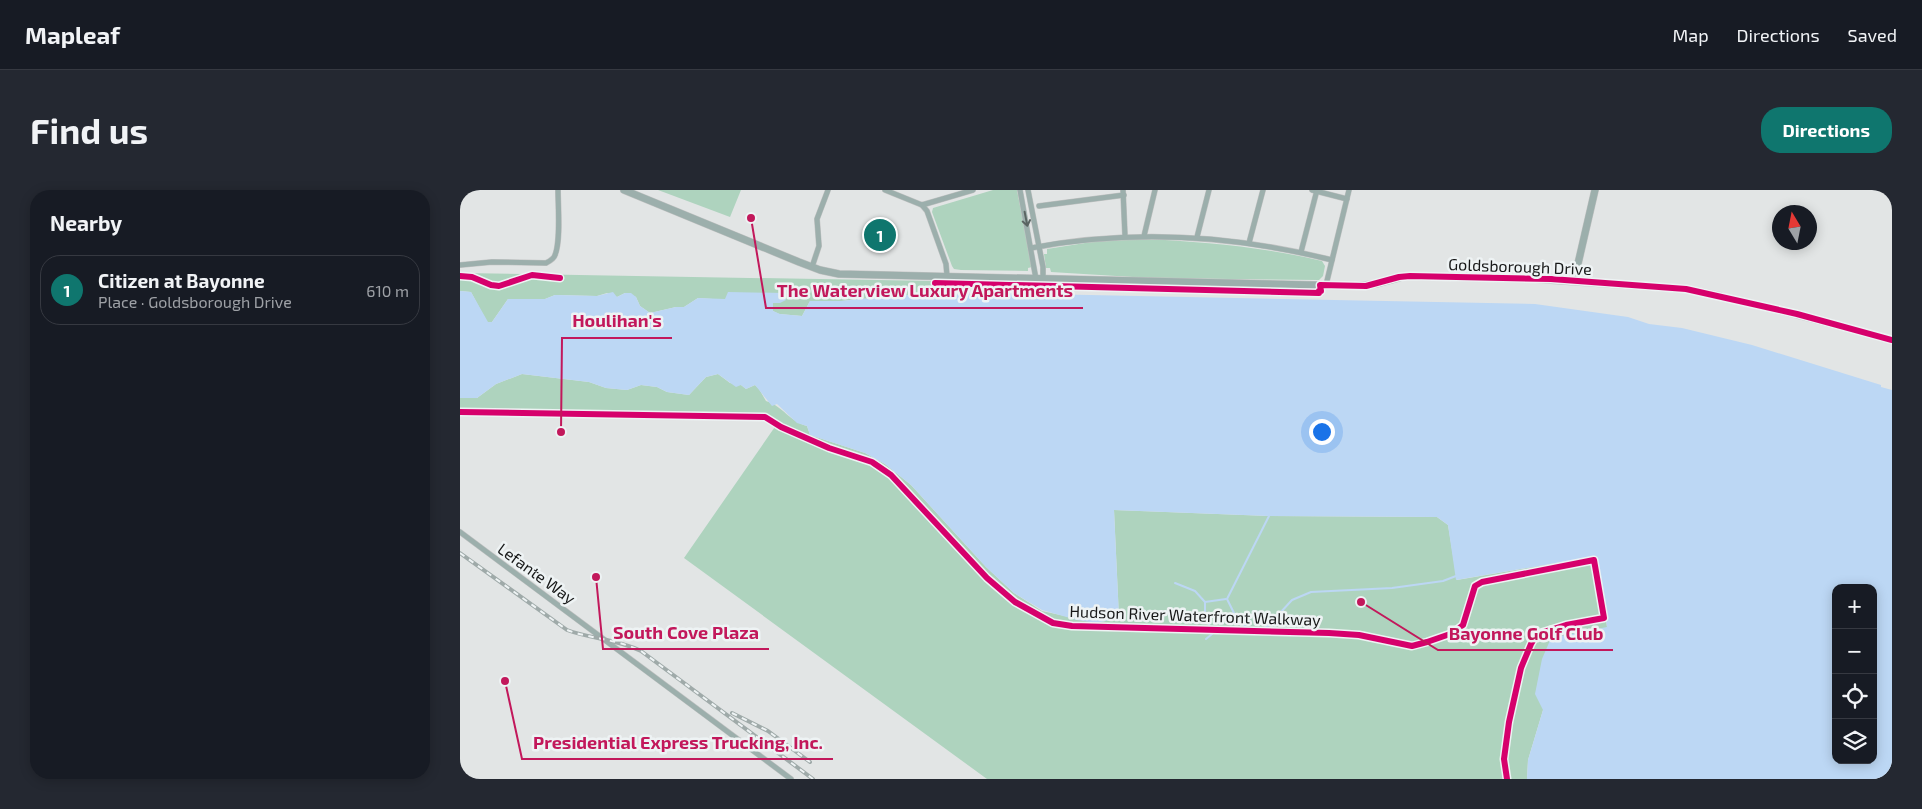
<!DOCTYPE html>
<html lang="en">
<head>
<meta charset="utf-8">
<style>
	:root { --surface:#171b24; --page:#242831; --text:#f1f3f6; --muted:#9ea1a6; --line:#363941; --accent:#0f766e }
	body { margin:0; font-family:"Exo 2",sans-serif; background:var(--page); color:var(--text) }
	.controls { position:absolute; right:15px; bottom:15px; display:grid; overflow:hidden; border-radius:10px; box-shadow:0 2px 12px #0003 }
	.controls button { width:45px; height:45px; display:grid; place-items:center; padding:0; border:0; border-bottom:1px solid var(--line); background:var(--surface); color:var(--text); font:25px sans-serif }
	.compass { position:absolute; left:1312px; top:15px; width:45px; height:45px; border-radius:50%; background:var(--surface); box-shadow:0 2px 12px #0003; rotate:350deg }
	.you { position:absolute; left:861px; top:241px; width:18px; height:18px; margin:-12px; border:4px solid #fff; border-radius:50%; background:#1a73e8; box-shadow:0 0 0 8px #1a73e833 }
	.badge { display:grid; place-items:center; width:32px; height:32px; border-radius:50%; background:var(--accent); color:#fff; font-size:16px; font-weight:700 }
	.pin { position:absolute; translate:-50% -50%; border:2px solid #fff; box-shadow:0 1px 5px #0006 }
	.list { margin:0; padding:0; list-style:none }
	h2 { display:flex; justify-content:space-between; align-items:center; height:65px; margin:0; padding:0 20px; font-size:21px }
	h2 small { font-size:16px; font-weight:400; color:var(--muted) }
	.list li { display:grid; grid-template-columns:32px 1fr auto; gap:15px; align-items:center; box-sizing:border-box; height:70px; margin:0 10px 10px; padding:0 10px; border:1px solid var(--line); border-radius:20px }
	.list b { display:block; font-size:19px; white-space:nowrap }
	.list p { margin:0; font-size:16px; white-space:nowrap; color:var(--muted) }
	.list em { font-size:16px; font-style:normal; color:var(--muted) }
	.icon { flex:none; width:28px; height:28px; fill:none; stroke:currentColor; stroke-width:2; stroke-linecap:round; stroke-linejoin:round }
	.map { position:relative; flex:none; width:1432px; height:589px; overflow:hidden; border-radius:20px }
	header { display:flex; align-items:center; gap:30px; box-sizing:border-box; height:70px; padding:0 25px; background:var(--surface); border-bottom:1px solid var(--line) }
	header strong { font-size:24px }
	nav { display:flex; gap:28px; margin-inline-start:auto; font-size:18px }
	.intro { display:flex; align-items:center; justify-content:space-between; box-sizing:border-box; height:120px; padding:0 30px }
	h1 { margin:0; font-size:35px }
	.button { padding:12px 22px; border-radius:20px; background:var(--accent); color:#fff; font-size:18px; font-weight:700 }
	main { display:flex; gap:30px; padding:0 30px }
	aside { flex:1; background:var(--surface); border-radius:20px; box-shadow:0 2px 12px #0003 }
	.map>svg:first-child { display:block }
	.green { fill:#aed3be }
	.water { fill:#bcd7f4; fill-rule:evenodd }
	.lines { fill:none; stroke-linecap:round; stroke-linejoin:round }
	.stream { stroke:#bcd7f4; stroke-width:2 }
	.minor-casing { stroke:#c2c3c3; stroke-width:6 }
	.tertiary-casing { stroke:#c2c3c3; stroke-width:8 }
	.minor { stroke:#9cafac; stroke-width:5 }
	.tertiary { stroke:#9cafac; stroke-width:7 }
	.rail-casing { stroke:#9faaa9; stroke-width:4 }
	.rail { stroke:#eef3f4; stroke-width:2; stroke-dasharray:5.5; stroke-linecap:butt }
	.cycleway-casing { stroke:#eef3f4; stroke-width:9 }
	.cycleway { stroke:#d6006c; stroke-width:6 }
	.oneway { stroke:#5a6462 }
	.labels { text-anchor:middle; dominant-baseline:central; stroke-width:5; stroke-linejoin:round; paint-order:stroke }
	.street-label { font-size:16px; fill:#171818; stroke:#eef3f4 }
	.leader { fill:none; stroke:#c2185b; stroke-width:2 }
	.callout-dot { fill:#c2185b; stroke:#eef3f4; stroke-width:2 }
	.callout-label { font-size:18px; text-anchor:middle; font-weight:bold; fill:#c2185b; stroke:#eef3f4; stroke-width:5; stroke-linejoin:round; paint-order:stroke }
</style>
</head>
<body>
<header>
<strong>Mapleaf</strong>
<nav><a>Map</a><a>Directions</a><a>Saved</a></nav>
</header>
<div class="intro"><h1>Find us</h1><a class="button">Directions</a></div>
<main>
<aside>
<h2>Nearby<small></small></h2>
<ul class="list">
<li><span class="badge">1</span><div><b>Citizen at Bayonne</b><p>Place · Goldsborough Drive</p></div><em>610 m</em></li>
</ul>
</aside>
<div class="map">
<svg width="1432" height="589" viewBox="0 0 1432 589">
	<rect width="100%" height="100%" fill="#e2e5e5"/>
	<!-- green -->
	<g class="green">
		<path d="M198,0H281L270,27Z"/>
		<path d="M533,0H557L572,77L568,78V81L501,80L494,79L492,76L472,22L473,18Z"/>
		<path d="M685,49C745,52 804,57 862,71L865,76L863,86L859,90L689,88L591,82L590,78H586L584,64H587V59L644,50Z"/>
		<path d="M0,83L474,91V99L460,100L486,101V105H443L381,111H350L342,126L319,124L313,121V113L238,108L224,117H216L190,123L180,116L176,107L165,103L157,107L147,103L137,106L95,105L85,109H48L32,132H27L11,102L0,101Z"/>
		<path d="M62,184L129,192L146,198L167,200L181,195L197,197L207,202L229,205L246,187L258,184L270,193L281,195L286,199L295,195L299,199L306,211C324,217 329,231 347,236L350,245L405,263L425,274L451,295L526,377L554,403L582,421L637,433L659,428L654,320L809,326L977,327L988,335L997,390L1137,366L1147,437L1083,520L1068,570L1067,589H527L224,368L319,231L308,229L0,221V208H17L36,194Z"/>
	</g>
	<!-- water -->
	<path class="water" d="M0,101L11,102L28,132H32L48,109H85L95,105L137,106L153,102L157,107L165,103H171L176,107L180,116L190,123L216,117H224L238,108L265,109L268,102L323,103L326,110L320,113H313V121L320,124L342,126L350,111H381L443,105H486L528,103L1075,114L1168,127L1189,134L1222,138L1292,155L1421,195V197L1432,200V589H1067L1068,570L1083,520L1075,504L1082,469L1091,448L1147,437L1137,366L996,390L988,335L977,327L809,326L654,320L659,428L636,433L617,430L582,420L554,403L526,377L451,295L425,274L405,263L350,245L347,236L337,233L317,214L312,216L295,195L286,199L281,195L276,197L258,184L246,187L229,205L207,202L197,197L181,195L167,200L146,198L129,192L62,184L36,194L17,208H0ZM1376,398H1413V570H1376Z"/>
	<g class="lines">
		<!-- stream -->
		<g class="stream">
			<path d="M809,326L767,409L777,429L786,437L796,441L807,437L832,410L851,402L932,398L983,391L996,386"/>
			<path d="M715,393L735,401L745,412L766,409"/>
			<path d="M745,412V421L752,444L746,449"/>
		</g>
		<defs>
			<g id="minor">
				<path d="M425,0L462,15L513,0"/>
				<path d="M560,0L576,89"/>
				<path d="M568,0L583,77V89"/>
				<path d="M663,0L665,46"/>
				<path d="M852,0L887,9"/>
				<path d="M462,15L467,21L486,74L487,86"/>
				<path d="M579,16L664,5"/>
				<path d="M684,46L695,0"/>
				<path d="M737,47L749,0"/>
				<path d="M789,53L803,0"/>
				<path d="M571,58C672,39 773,45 872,70"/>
				<path d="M841,62L857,0"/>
				<path d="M0,75L32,72L86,73C90,71 94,69 95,65C101,51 98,16 98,0"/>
				<path d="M352,77L359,56L357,29L368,0"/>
				<path d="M866,95L889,0"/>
				<path d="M1260,106L1432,150"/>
				<path d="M0,342L331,589"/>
			</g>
			<g id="tertiary">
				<path d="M164,0L339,72L360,80L379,84L896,96L916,94L946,86L1076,89L1226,99L1260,106"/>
				<path d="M1114,91L1135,0"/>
			</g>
		</defs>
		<!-- minor casing -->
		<use href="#minor" class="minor-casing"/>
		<!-- tertiary casing -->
		<use href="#tertiary" class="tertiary-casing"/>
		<!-- minor -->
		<use href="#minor" class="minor"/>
		<!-- tertiary -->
		<use href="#tertiary" class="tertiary"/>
		<defs>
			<g id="rail">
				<path d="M0,363L107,440C131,449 157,449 181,461L353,589"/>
				<path d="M272,523L308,541L350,572"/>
			</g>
		</defs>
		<!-- rail casing -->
		<use href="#rail" class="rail-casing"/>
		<!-- rail -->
		<use href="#rail" class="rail"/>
		<defs>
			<g id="cycleway">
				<path d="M0,86L12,87L31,95L39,96L72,85L100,88"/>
				<path d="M475,93L859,103V101H861L860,95L906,96L939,87L950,86L1091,89L1226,99L1337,124L1432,150"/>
				<path d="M0,222L305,227L321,237L369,258L412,272L431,285L527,388L555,412L593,433L612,436L869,443L899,445L952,456L967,452L993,443L1003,435L1015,396L1022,392L1134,370L1144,428L1106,435L1077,444L1071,454L1061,478L1049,532L1044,569L1047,589"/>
			</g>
		</defs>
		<!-- cycleway casing -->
		<use href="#cycleway" class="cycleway-casing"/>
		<!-- cycleway -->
		<use href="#cycleway" class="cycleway"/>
	</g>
	<!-- one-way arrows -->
	<defs><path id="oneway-shaft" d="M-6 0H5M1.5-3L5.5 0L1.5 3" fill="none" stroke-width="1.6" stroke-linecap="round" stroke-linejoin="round" transform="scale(1.25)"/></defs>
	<use class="oneway" href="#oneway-shaft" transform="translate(566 29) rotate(79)"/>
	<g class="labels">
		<!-- street labels -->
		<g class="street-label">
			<text transform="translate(1060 76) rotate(2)">Goldsborough Drive</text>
			<text transform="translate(77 383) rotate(36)">Lefante Way</text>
			<text transform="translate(735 425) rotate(2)">Hudson River Waterfront Walkway</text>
		</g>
	</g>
	<!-- callouts -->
	<path class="leader" d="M291 28L306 118H623M101 242L102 148H212M136 387L143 459H309M901 412L978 460H1153M45 491L62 569H373"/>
	<g class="callout-dot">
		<circle cx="291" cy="28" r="5"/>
		<circle cx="101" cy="242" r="5"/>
		<circle cx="136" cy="387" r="5"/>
		<circle cx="901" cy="412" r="5"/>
		<circle cx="45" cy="491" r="5"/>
	</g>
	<g class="callout-label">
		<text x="465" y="107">The Waterview Luxury Apartments</text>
		<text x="157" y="137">Houlihan's</text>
		<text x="226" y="449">South Cove Plaza</text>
		<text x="1066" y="450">Bayonne Golf Club</text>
		<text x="218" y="559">Presidential Express Trucking, Inc.</text>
	</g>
</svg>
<div class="controls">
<button>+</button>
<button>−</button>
<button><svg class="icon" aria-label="locate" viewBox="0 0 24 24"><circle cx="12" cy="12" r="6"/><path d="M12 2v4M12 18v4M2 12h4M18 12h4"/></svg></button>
<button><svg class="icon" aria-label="layers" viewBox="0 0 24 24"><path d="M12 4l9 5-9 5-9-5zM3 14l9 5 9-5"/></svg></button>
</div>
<svg class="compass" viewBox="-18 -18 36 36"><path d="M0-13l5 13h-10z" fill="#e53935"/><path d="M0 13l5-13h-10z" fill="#9ea1a6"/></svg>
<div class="you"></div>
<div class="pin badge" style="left:420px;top:45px">1</div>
</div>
</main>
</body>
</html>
